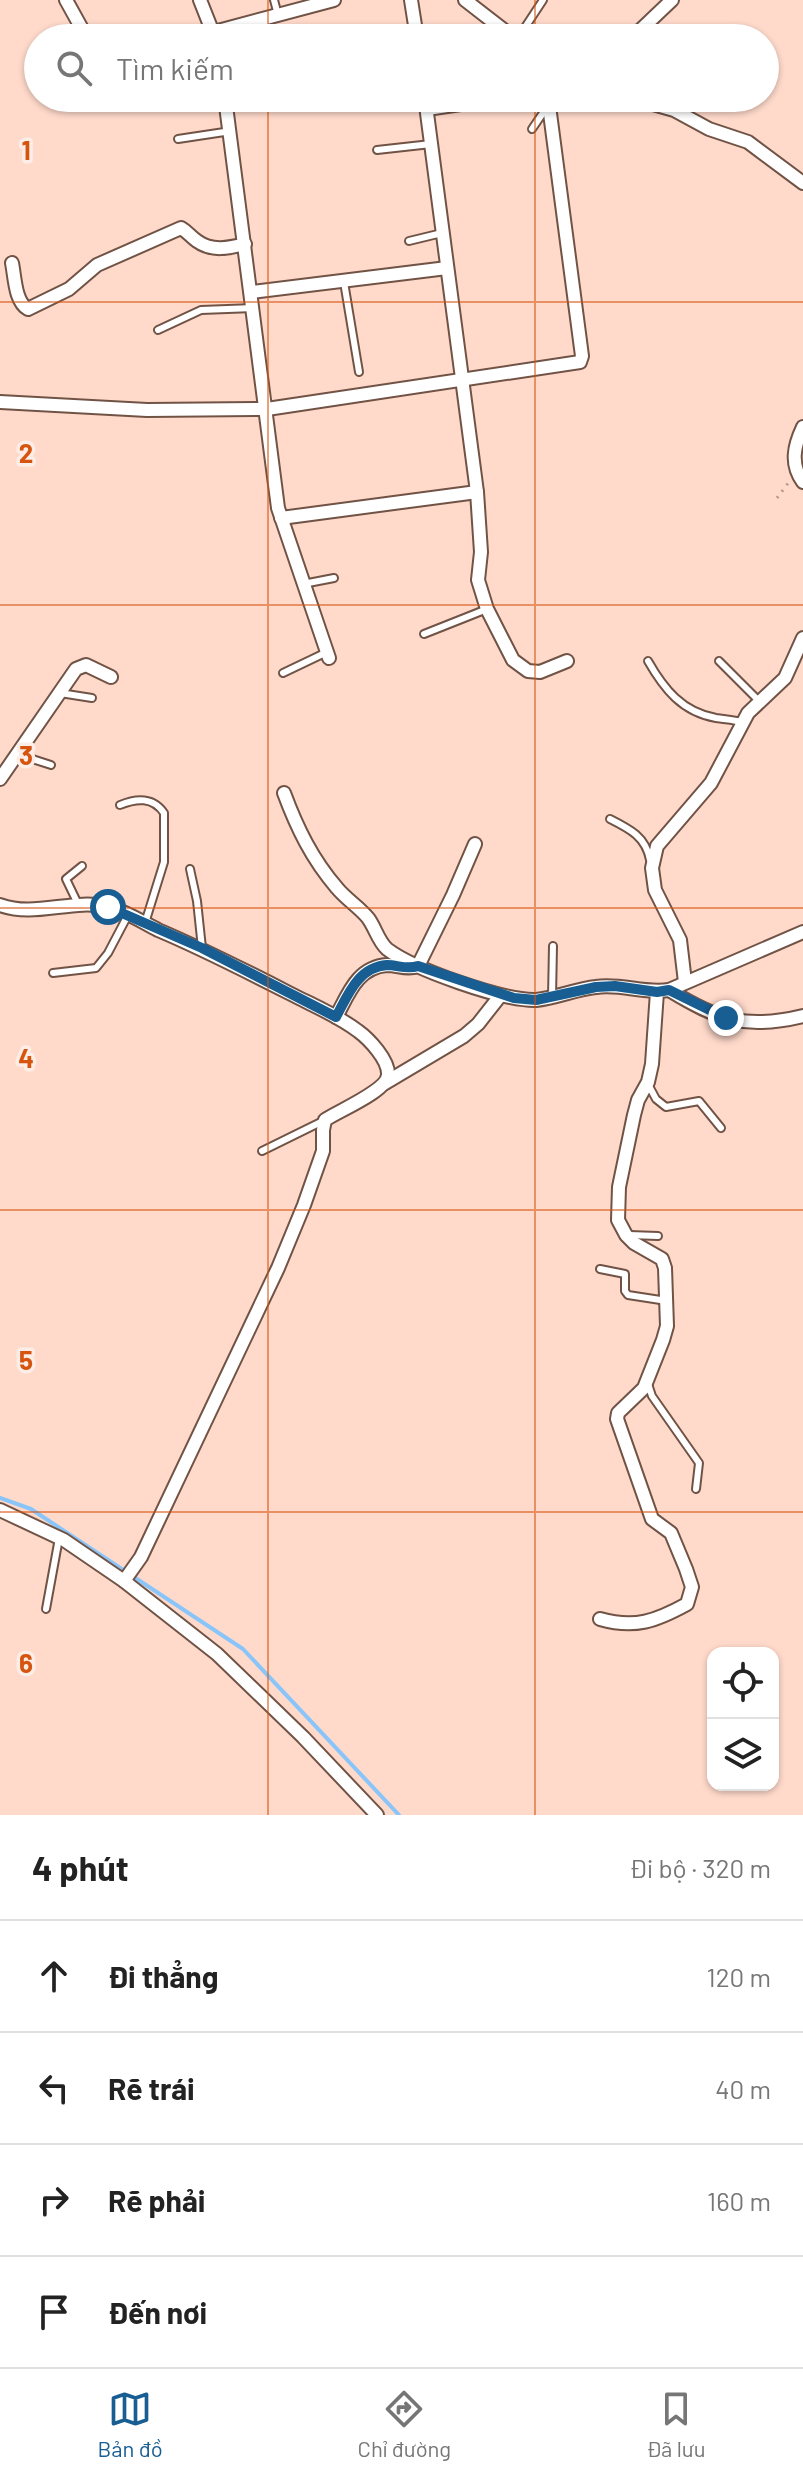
<!DOCTYPE html>
<html lang="vi">
<head>
<meta charset="utf-8">
<style>
	:root { --surface:#fff; --page:#f6f6f6; --text:#222; --muted:#767676; --line:#e0e0e0; --accent:#195e93 }
	body { margin:0; font-family:Barlow,sans-serif; background:var(--page); color:var(--text) }
	.controls { position:absolute; right:24px; bottom:24px; display:grid; overflow:hidden; border-radius:16px; box-shadow:0 2px 6px #0004 }
	.controls button { width:72px; height:72px; display:grid; place-items:center; padding:0; border:0; border-bottom:2px solid var(--line); background:var(--surface); color:var(--text); font:40px sans-serif }
	.stop { position:absolute; width:24px; height:24px; margin:-18px; border:6px solid #195e93; border-radius:50%; background:#fff }
	.stop.end { background:#195e93; border-color:#fff; box-shadow:0 2px 8px #0008 }
	.list { margin:0; padding:0; list-style:none }
	h2 { display:flex; justify-content:space-between; align-items:center; height:104px; margin:0; padding:0 32px; font-size:34px }
	h2 small { font-size:26px; font-weight:400; color:var(--muted) }
	.list li { display:grid; grid-template-columns:52px 1fr auto; gap:24px; align-items:center; box-sizing:border-box; height:112px; padding:0 32px; border-top:2px solid var(--line) }
	.list b { display:block; font-size:30px; white-space:nowrap }
	.list em { font-size:26px; font-style:normal; color:var(--muted) }
	.icon { flex:none; width:44px; height:44px; fill:none; stroke:currentColor; stroke-width:2; stroke-linecap:round; stroke-linejoin:round }
	.map { position:relative; flex:none; width:803px; height:1815px; overflow:hidden }
	.search { position:absolute; background:var(--surface); box-shadow:0 2px 6px #0004; left:24px; right:24px; top:24px; height:88px; display:flex; align-items:center; gap:20px; box-sizing:border-box; padding:0 28px; border-radius:44px; color:var(--muted); font-size:30px }
	.sheet { height:552px; background:var(--surface) }
	nav { display:flex; justify-content:space-around; align-items:center; box-sizing:border-box; height:112px; border-top:2px solid var(--line); background:var(--surface); font-size:22px; color:var(--muted) }
	nav a { display:grid; justify-items:center; gap:4px }
	nav .on { color:var(--accent) }
	.map>svg:first-child { display:block }
	.lines { fill:none; stroke-linecap:round; stroke-linejoin:round }
	.stream { stroke:#8ac5fa; stroke-width:4 }
	.lane-casing { stroke:#715346; stroke-width:10 }
	.street-casing { stroke:#715346; stroke-width:16 }
	.path { stroke:#b69a8e; stroke-width:3; stroke-dasharray:2 6; stroke-linecap:butt }
	.lane { stroke:#fff; stroke-width:6 }
	.street { stroke:#fff; stroke-width:12 }
	.route { stroke:#195e93; stroke-width:10 }
	.grid { fill:none; stroke:#d6540e; stroke-width:2; stroke-opacity:0.55 }
	.grid-label { font-size:26px; text-anchor:middle; font-weight:bold; fill:#d6540e; stroke:#fcede7; stroke-width:7; stroke-linejoin:round; paint-order:stroke }
</style>
</head>
<body>
<div class="map">
<svg width="803" height="1815" viewBox="0 0 803 1815">
	<rect width="100%" height="100%" fill="#ffdacb"/>
	<g class="lines">
		<!-- stream -->
		<path class="stream" d="M0,1498L31,1509L243,1649L399,1815"/>
		<defs>
			<g id="lane">
				<path d="M274,0L278,15"/>
				<path d="M518,38L543,0"/>
				<path d="M532,129L547,107"/>
				<path d="M178,139L231,131"/>
				<path d="M377,150L431,144"/>
				<path d="M409,241L442,233"/>
				<path d="M344,282L359,372"/>
				<path d="M158,330L201,310L254,308"/>
				<path d="M303,584L334,578"/>
				<path d="M424,634L487,609"/>
				<path d="M648,661C664,689 682,712 716,718C725,719 733,720 742,722"/>
				<path d="M719,661L760,702"/>
				<path d="M283,673L327,652"/>
				<path d="M60,693L92,698"/>
				<path d="M17,754L51,765"/>
				<path d="M120,805C137,798 153,797 164,813V862L145,923"/>
				<path d="M610,819C630,829 646,837 650,860"/>
				<path d="M190,869L197,901L202,948"/>
				<path d="M79,906L66,879L82,866"/>
				<path d="M53,973L96,968L108,953L128,915"/>
				<path d="M552,997L553,946"/>
				<path d="M649,1086L656,1099L666,1107L699,1101L721,1128"/>
				<path d="M262,1151L325,1120"/>
				<path d="M629,1235L658,1236"/>
				<path d="M600,1269L625,1274V1291L628,1295L667,1301"/>
				<path d="M648,1384L652,1396L699,1463L696,1489"/>
				<path d="M46,1609L59,1538"/>
			</g>
			<g id="street">
				<path d="M66,0L87,38"/>
				<path d="M200,0L215,38"/>
				<path d="M411,0L417,38"/>
				<path d="M465,0L514,38"/>
				<path d="M214,32L334,0"/>
				<path d="M632,38L672,0"/>
				<path d="M126,98L127,100"/>
				<path d="M225,98L278,508L329,658"/>
				<path d="M425,98L477,492L481,552L478,580L487,609L513,660L528,671L540,672L567,661"/>
				<path d="M632,98L674,110L709,129L748,142L803,183"/>
				<path d="M427,109L501,98"/>
				<path d="M12,263C15,278 15,302 28,309L69,289L97,265L181,228C188,232 191,237 197,241C212,252 229,248 245,244"/>
				<path d="M252,292L447,268"/>
				<path d="M0,402L147,410L267,409L580,362L582,356L548,98"/>
				<path d="M803,427C794,446 790,464 803,482"/>
				<path d="M281,518L477,492"/>
				<path d="M0,779L76,669L86,665L111,677"/>
				<path d="M284,793C297,828 312,859 337,888C346,899 359,907 368,918C375,927 378,941 387,949C413,969 503,1001 536,1000C556,998 576,989 596,987C621,983 644,994 669,990L803,932"/>
				<path d="M0,905C35,918 73,898 108,907C126,911 142,922 158,930C203,949 246,971 289,993C312,1005 337,1015 358,1031C369,1039 389,1060 388,1075C387,1091 338,1111 325,1120L323,1130V1151L304,1205L278,1268L141,1557L124,1581L64,1540L0,1510"/>
				<path d="M685,982L680,940L655,890L652,868L657,846L711,783L748,713L785,678L803,638"/>
				<path d="M669,990C718,1020 746,1030 803,1016"/>
				<path d="M336,1017C348,995 357,967 387,965C398,965 407,970 418,966L453,895L475,844"/>
				<path d="M385,1083L464,1036L478,1024L500,996"/>
				<path d="M124,1581L217,1654L303,1737L377,1815"/>
				<path d="M600,1619C635,1629 656,1621 687,1604L692,1587L686,1569L671,1533L652,1519L617,1419L618,1413L644,1388L663,1340L667,1326L665,1268L662,1259L634,1243L626,1235L618,1220L619,1187L634,1115L638,1100L648,1082L652,1064L657,992"/>
			</g>
		</defs>
		<!-- lane casing -->
		<use href="#lane" class="lane-casing"/>
		<!-- street casing -->
		<use href="#street" class="street-casing"/>
		<!-- path -->
		<path class="path" d="M777,498L789,482"/>
		<!-- lane -->
		<use href="#lane" class="lane"/>
		<!-- street -->
		<use href="#street" class="street"/>
	</g>
	<g class="lines">
		<!-- route -->
		<path class="route" d="M108,907L202,948L336,1017C348,995 358,967 387,965C398,965 407,970 418,966L514,998L536,1000L596,987L615,986L657,992L669,990L726,1018"/>
	</g>
	<!-- grid -->
	<path class="grid" d="M268,0V38M535,0V38M268,98V1815M535,98V1815M0,302H803M0,605H803M0,908H803M0,1210H803M0,1512H803"/>
	<g class="grid-label">
		<text x="26" y="160">1</text>
		<text x="26" y="463">2</text>
		<text x="26" y="765">3</text>
		<text x="26" y="1068">4</text>
		<text x="26" y="1370">5</text>
		<text x="26" y="1673">6</text>
	</g>
</svg>
<div class="controls">
<button><svg class="icon" aria-label="locate" viewBox="0 0 24 24"><circle cx="12" cy="12" r="6"/><path d="M12 2v4M12 18v4M2 12h4M18 12h4"/></svg></button>
<button><svg class="icon" aria-label="layers" viewBox="0 0 24 24"><path d="M12 4l9 5-9 5-9-5zM3 14l9 5 9-5"/></svg></button>
</div>
<div class="stop" style="left:108px;top:907px"></div>
<div class="stop end" style="left:726px;top:1018px"></div>
<div class="search"><svg class="icon" aria-label="search" viewBox="0 0 24 24"><circle cx="10" cy="10" r="6"/><path d="M15 15l6 6"/></svg>Tìm kiếm</div>
</div>
<section class="sheet">
<h2>4 phút<small>Đi bộ · 320 m</small></h2>
<ul class="list">
<li><svg class="icon" aria-label="ahead" viewBox="0 0 24 24"><path d="M12 20V5M6 11l6-6 6 6"/></svg><div><b>Đi thẳng</b></div><em>120 m</em></li>
<li><svg class="icon" aria-label="left" viewBox="0 0 24 24"><path d="M17 20v-9H6M10 6l-5 5 5 5"/></svg><div><b>Rẽ trái</b></div><em>40 m</em></li>
<li><svg class="icon" aria-label="right" viewBox="0 0 24 24"><path d="M7 20v-9h11M14 6l5 5-5 5"/></svg><div><b>Rẽ phải</b></div><em>160 m</em></li>
<li><svg class="icon" aria-label="arrive" viewBox="0 0 24 24"><path d="M6 21V4h12l-3 4 3 4H6"/></svg><div><b>Đến nơi</b></div></li>
</ul>
</section>
<nav>
<a class="on"><svg class="icon" aria-label="map" viewBox="0 0 24 24"><path d="M3 6l6-2 6 2 6-2v14l-6 2-6-2-6 2zM9 4v14M15 6v14"/></svg>Bản đồ</a>
<a><svg class="icon" aria-label="directions" viewBox="0 0 24 24"><path d="M12 3l9 9-9 9-9-9zM9 14v-3h6M13 9l2 2-2 2"/></svg>Chỉ đường</a>
<a><svg class="icon" aria-label="saved" viewBox="0 0 24 24"><path d="M7 4h10v16l-5-4-5 4z"/></svg>Đã lưu</a>
</nav>
</body>
</html>
